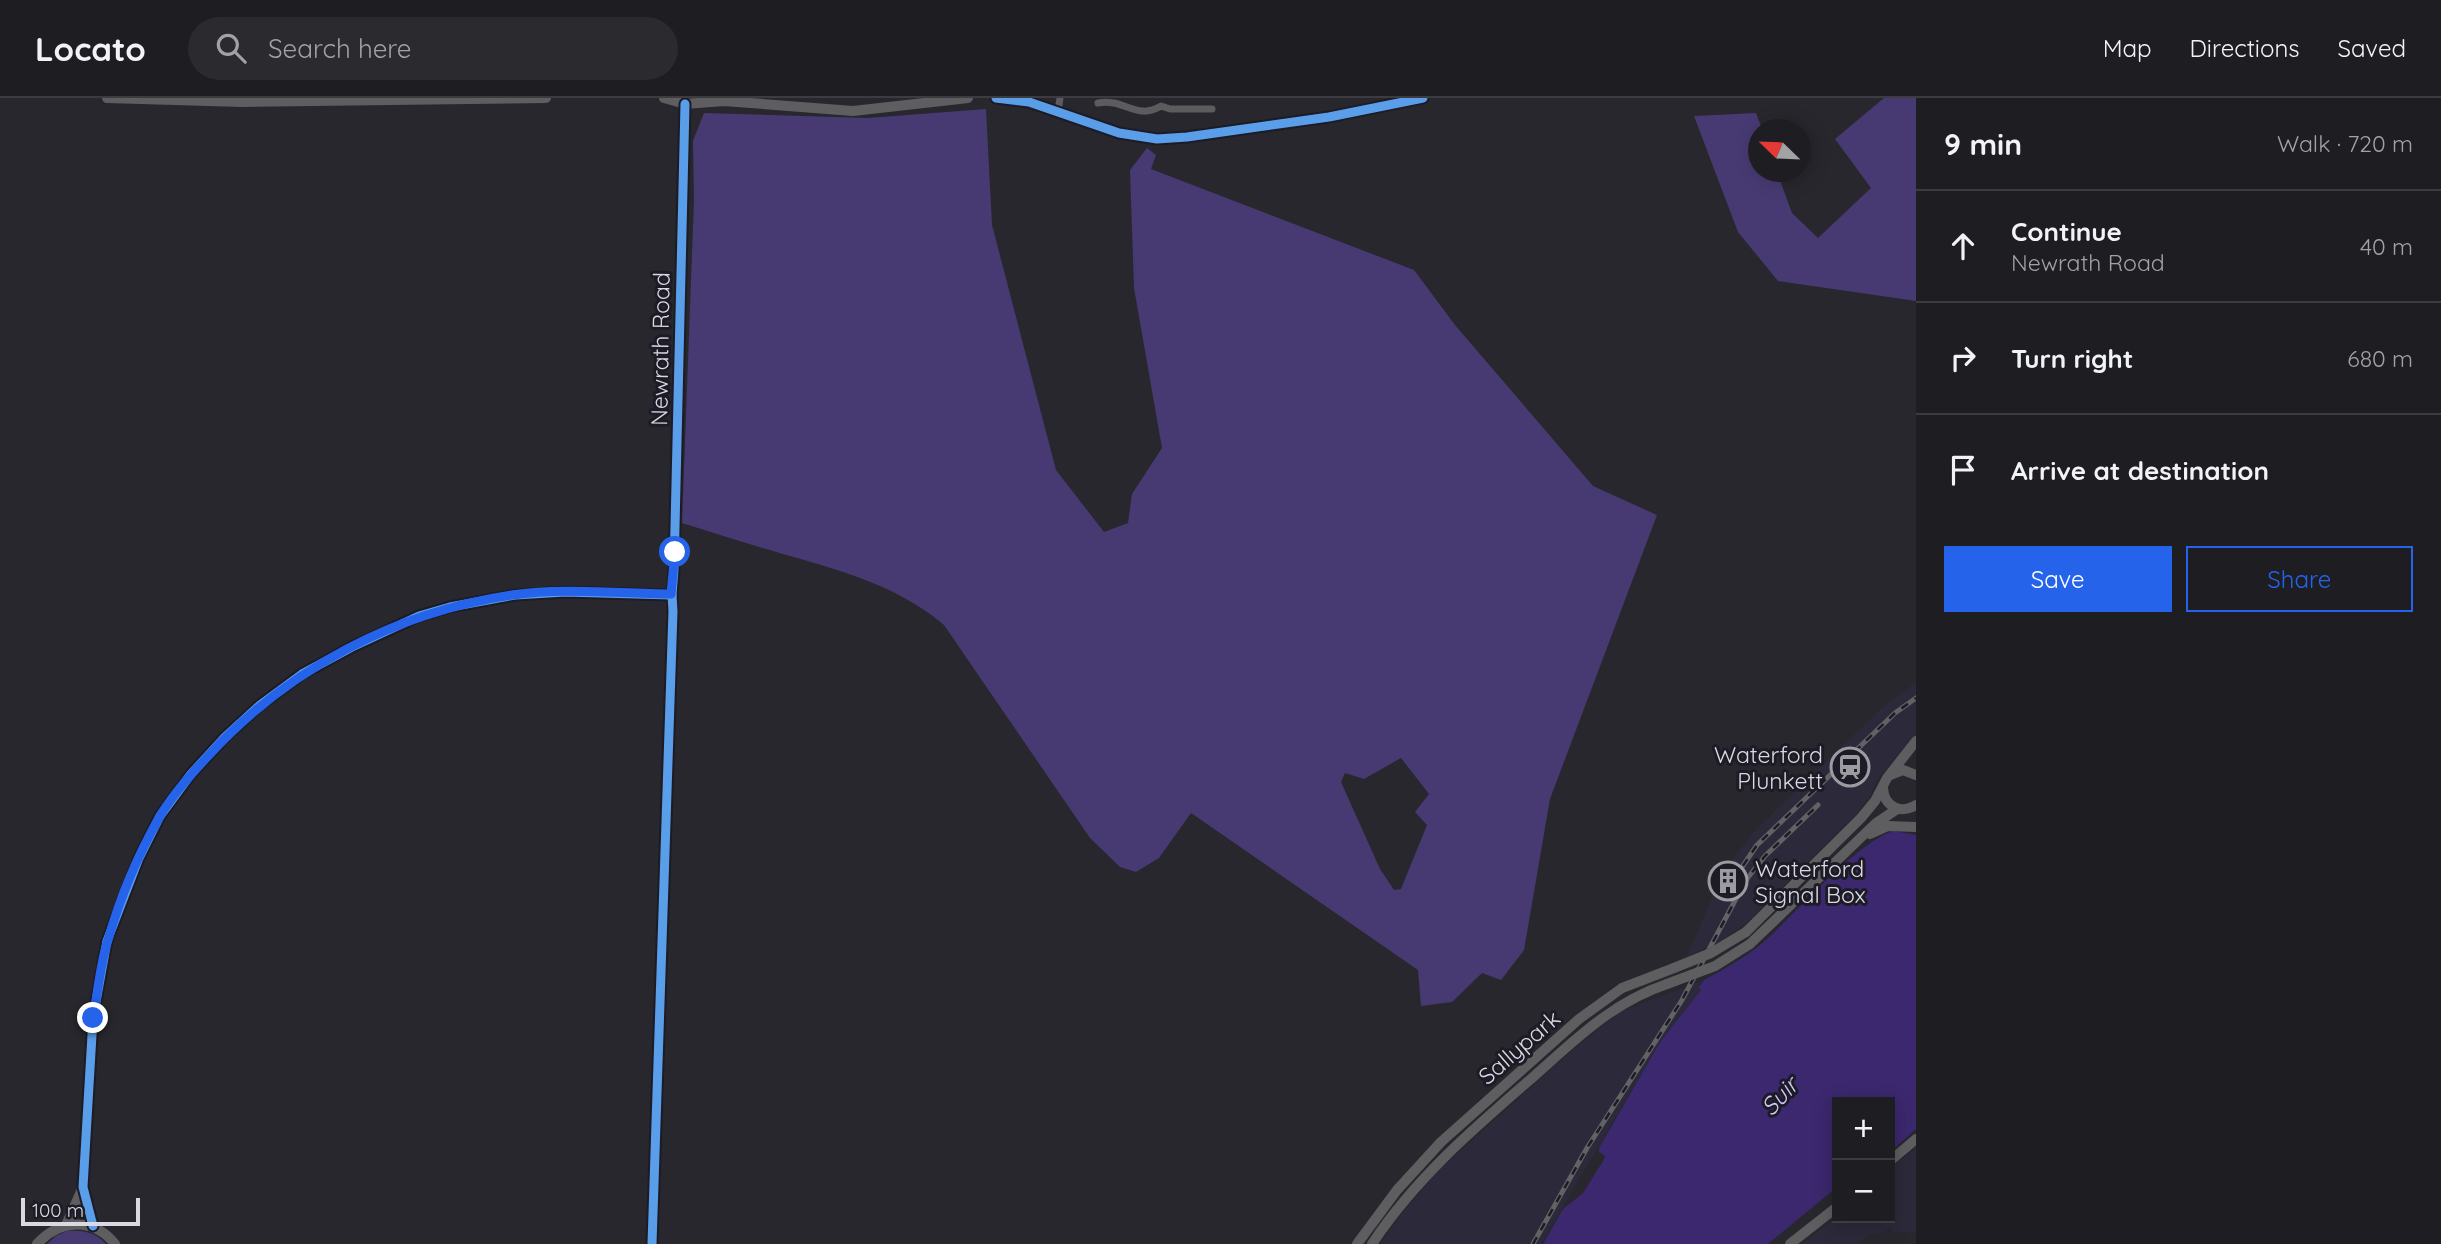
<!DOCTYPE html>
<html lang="en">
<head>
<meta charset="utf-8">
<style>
	:root { --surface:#1e1d22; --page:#2b2a2f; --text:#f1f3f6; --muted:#a1a2a5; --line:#3c3b40; --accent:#2563eb }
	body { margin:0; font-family:Quicksand,sans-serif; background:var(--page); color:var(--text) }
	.controls { position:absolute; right:21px; bottom:21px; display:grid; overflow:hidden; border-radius:0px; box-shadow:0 4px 18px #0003 }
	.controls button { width:63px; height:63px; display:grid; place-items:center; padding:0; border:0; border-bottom:2px solid var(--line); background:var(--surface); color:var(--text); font:35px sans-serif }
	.compass { position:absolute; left:1748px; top:21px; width:63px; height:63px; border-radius:50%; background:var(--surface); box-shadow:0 4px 18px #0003; rotate:293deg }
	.scale { position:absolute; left:21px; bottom:18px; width:119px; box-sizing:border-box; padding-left:7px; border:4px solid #dad9e1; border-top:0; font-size:19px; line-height:24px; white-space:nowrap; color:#dad9e1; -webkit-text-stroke:5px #1d1b26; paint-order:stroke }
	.stop { position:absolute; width:21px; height:21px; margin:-16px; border:5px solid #2563eb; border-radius:50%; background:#fff }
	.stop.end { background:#2563eb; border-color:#fff; box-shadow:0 2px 7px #0008 }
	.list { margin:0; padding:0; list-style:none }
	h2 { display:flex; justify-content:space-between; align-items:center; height:91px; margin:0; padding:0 28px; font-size:30px }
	h2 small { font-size:23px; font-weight:400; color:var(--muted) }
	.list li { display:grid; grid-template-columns:46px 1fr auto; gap:21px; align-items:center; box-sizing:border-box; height:112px; padding:0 28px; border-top:2px solid var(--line) }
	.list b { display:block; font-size:26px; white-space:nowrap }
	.list p { margin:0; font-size:23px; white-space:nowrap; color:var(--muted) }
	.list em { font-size:23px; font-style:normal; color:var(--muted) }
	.actions { display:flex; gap:14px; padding:21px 28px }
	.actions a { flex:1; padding:16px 0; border:2px solid var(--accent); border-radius:0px; text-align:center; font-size:24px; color:var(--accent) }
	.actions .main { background:var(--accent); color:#fff }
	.icon { flex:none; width:38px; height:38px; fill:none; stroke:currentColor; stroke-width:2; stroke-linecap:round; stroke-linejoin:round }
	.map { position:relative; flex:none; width:1916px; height:1146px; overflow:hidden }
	header { display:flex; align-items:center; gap:42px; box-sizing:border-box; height:98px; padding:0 35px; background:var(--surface); border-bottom:2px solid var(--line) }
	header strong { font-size:33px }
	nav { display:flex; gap:38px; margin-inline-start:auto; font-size:24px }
	.search { width:490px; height:63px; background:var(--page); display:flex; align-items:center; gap:18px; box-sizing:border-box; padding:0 24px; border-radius:38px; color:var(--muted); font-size:26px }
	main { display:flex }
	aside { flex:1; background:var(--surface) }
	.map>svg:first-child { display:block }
	.built { fill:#2c2a3a }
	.green { fill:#473a72; fill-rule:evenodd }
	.water { fill:#3b286e }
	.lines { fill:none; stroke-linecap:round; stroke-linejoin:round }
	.street { stroke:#5c5b5e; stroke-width:7 }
	.secondary { stroke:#5e5e61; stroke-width:10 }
	.rail-casing { stroke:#626264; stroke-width:5 }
	.rail { stroke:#1d1b26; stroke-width:2.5; stroke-dasharray:8; stroke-linecap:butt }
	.secondary-bridge { stroke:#5e5e61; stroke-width:10 }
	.cycleway-casing { stroke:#1d1b26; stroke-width:13 }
	.cycleway { stroke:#5a9eea; stroke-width:9 }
	.route { stroke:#2563eb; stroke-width:9 }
	.labels { text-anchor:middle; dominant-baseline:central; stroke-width:6; stroke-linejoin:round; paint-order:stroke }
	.street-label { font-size:23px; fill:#dad9e1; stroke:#1d1b26 }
	.poi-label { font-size:23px; fill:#dad9e1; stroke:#1d1b26; text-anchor:end }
	.water-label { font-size:24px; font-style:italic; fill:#cfc8f5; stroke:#1d1b26 }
</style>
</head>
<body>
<header>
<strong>Locato</strong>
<div class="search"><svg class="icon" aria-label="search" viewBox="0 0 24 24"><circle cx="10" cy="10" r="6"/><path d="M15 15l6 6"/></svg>Search here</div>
<nav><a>Map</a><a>Directions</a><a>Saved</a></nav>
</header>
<main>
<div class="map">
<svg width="1916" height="1146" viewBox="0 0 1916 1146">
	<rect width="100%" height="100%" fill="#28272d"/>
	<!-- built -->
	<g class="built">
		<path d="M1916,584V635L1876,683L1871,697L1859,713L1745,826L1719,844L1687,858L1723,774L1755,732L1882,610Z"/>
		<path d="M1704,882L1699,888L1702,891L1660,944L1541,1146H1380L1400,1118L1438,1073L1575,950L1622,913Z"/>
		<path d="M1916,1050V1133L1913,1135L1893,1134L1890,1130L1880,1136L1869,1137L1856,1146H1802L1837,1118V1120H1890V1070Z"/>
	</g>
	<!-- green -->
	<g class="green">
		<path d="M1884,0H1916V203L1778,183L1738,134L1694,18L1756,15L1762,31L1758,32V74H1777L1792,115L1818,140L1871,90L1835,41Z"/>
		<path d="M986,11L992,127L1056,372L1104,434L1128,425L1132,396L1162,350L1134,190L1130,72L1147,50L1156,57L1151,71L1414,172L1455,227L1593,388L1657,417L1550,701L1524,852L1501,882L1482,875L1452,904L1421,908L1418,872L1191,715L1159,760L1136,774L1120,769L1090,740L944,527C896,486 835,471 776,454C745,445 714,435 682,425L694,102L693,43L704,15L868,20ZM1401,660L1429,696L1415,714L1427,727L1401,791L1394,792L1380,771L1341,684L1345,675L1364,681Z"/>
		<path d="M67,1133C83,1132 95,1134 106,1146H47L56,1138Z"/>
	</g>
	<!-- water -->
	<path class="water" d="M1894,733L1916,737V1031L1890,1054V1004H1837V1089L1768,1146H1543L1563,1111L1583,1095L1603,1063L1605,1058L1599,1054V1050L1660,944L1701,892L1699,889L1704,882C1726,870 1748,858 1767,841C1796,815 1859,742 1894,733Z"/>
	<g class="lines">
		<!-- street -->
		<g class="street">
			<path d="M1098,5C1125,0 1136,23 1161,8L1170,11H1212"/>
			<path d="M1058,13L1060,0"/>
			<path d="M652,1146L673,513L672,497"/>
		</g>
		<!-- secondary -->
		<g class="secondary">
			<path d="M107,0L242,4L546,0"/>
			<path d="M664,0L685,6L724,3L853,13L968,0"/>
			<path d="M996,0L1029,4L1119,35L1157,41L1187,39L1329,19L1423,0"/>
			<path d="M1890,677L1903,672L1916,677"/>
			<path d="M1883,690C1884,708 1900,717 1916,707"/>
			<path d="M1870,736L1888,728L1916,729"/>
			<path d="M1746,834L1861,720L1875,703L1887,680L1916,643"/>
			<path d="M1750,846L1875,726L1897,711"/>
			<path d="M1890,1063L1916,1041"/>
			<path d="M66,1127L83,1089"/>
			<path d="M93,1128L83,1089L93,920L107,843L139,760L160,718L191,676L225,639L260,607L302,576L352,549L419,518L450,509L515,497L565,494L672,497L674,471L685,6"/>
			<path d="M37,1146C60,1121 93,1119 115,1146"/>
			<path d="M1357,1146L1397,1092L1441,1044L1579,921L1622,890L1674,870"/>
			<path d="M1372,1146C1415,1081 1473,1031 1532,980C1575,942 1611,905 1667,886"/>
			<path d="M1790,1146L1837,1109"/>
		</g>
		<defs>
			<g id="rail">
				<path d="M1734,781L1757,747L1895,615L1916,600"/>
				<path d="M1533,1146L1587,1050L1682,902L1746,782L1765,758L1818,707"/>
			</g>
		</defs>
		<!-- rail casing -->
		<use href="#rail" class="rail-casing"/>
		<!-- rail -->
		<use href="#rail" class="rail"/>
		<!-- secondary-bridge -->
		<g class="secondary-bridge">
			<path d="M1674,870L1711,855L1746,834"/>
			<path d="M1667,886L1715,868L1750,846"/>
		</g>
		<defs>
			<g id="cycleway">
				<path d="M996,0L1029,4L1119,35L1157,41L1187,39L1329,19L1423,0"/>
				<path d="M93,1128L83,1089L93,920L107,843L139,760L160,718L191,676L225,639L260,607L302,576L352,549L419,518L450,509L515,497L565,494L672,497"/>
				<path d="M652,1146L673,513L672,497L674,471L685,6"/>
			</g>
		</defs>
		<!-- cycleway casing -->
		<use href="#cycleway" class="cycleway-casing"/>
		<!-- cycleway -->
		<use href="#cycleway" class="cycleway"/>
	</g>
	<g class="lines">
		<!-- route -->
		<path class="route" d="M93,920C98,894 100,866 108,842C120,800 138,757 159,720C172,697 191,676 209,657C288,571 396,514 512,497C565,489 619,496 671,496L675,454"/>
	</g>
	<!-- icons -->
	<defs>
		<symbol id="station-ring" viewBox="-11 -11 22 22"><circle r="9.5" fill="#1d1b26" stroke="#9c9ba2" stroke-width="1.5"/><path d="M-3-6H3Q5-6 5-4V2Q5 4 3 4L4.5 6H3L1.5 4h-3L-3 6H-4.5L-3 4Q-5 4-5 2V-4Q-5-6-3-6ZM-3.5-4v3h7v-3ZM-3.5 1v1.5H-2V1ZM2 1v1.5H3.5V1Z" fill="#9c9ba2"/></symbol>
		<symbol id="building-ring" viewBox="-11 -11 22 22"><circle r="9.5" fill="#1d1b26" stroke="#9c9ba2" stroke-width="1.5"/><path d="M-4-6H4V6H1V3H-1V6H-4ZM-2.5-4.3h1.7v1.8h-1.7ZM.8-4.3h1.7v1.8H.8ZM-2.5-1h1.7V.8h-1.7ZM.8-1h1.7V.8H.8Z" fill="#9c9ba2"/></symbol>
	</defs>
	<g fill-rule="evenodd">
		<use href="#station-ring" x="1828" y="647" width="44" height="44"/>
		<use href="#building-ring" x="1706" y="761" width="44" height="44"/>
	</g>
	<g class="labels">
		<!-- street labels -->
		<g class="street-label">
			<text transform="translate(660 251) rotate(-89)">Newrath Road</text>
			<text transform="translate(1519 949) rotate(-41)">Sallypark</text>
		</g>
		<!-- poi labels -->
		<g class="poi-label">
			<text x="1823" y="656">Waterford<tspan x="1823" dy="26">Plunkett</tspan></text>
			<text x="1755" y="770" text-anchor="start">Waterford<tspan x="1755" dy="26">Signal Box</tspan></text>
		</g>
		<!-- water labels -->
		<g class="water-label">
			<text transform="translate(1779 998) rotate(-47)">Suir</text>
		</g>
	</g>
</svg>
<div class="controls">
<button>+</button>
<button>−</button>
</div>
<svg class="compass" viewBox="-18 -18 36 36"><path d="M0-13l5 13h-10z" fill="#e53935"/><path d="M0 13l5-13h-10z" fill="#a1a2a5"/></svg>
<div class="scale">100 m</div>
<div class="stop" style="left:675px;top:454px"></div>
<div class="stop end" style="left:93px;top:920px"></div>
</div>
<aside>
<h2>9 min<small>Walk · 720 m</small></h2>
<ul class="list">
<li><svg class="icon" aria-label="ahead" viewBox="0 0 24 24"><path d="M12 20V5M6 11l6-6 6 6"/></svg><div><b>Continue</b><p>Newrath Road</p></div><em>40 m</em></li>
<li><svg class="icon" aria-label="right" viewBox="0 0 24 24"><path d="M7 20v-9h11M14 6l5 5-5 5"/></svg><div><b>Turn right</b></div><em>680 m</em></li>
<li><svg class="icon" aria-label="arrive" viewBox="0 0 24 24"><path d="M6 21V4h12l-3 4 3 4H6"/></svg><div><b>Arrive at destination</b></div></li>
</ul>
<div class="actions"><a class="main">Save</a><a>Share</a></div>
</aside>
</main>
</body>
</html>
